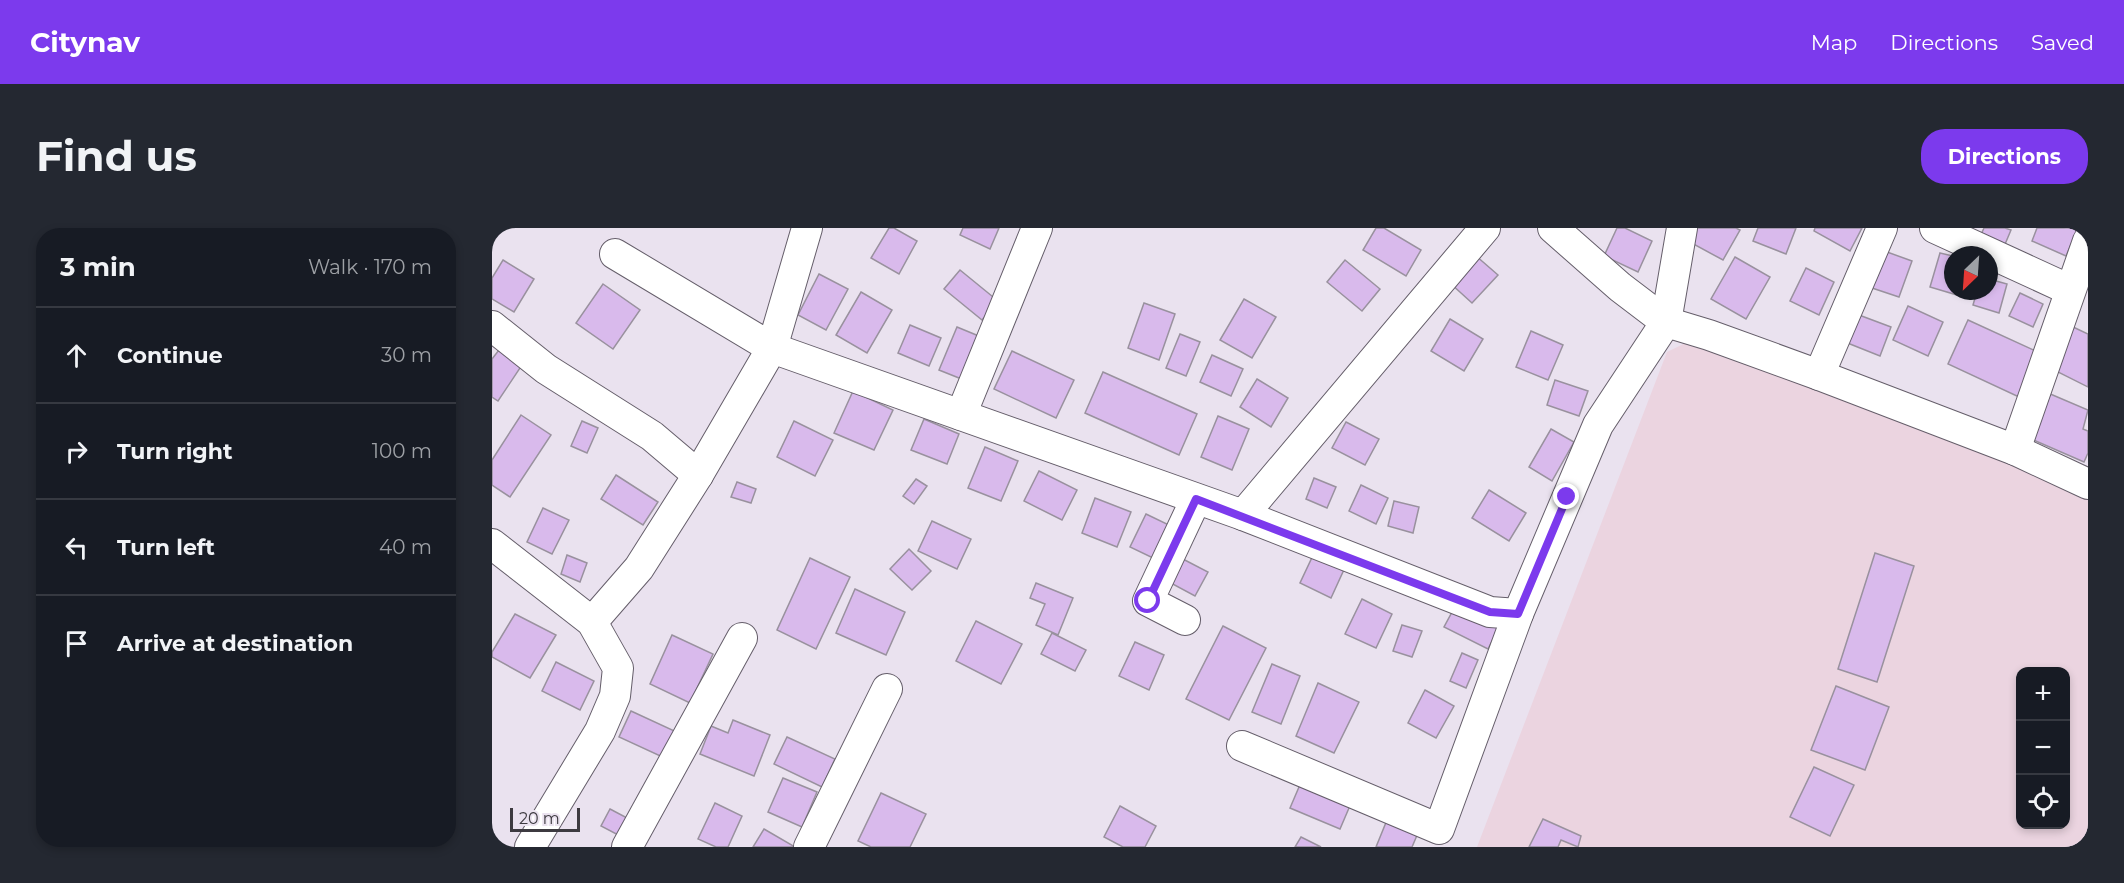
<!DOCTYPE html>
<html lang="en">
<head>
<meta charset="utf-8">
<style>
	:root { --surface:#171b24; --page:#242831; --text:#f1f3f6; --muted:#9ea1a6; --line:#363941; --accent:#7c3aed }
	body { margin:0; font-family:Montserrat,sans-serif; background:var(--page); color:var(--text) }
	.controls { position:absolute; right:18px; bottom:18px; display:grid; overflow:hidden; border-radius:12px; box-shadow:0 3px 9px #0003 }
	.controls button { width:54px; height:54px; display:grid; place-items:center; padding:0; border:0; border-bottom:2px solid var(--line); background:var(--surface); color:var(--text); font:30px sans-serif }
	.compass { position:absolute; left:1452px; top:18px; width:54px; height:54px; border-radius:50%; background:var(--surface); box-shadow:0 3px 9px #0003; rotate:205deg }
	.scale { position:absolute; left:18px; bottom:15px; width:70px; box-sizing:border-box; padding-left:6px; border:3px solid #3d3a40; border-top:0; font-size:16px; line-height:21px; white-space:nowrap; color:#3d3a40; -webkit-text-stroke:4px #eae2ef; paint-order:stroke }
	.stop { position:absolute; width:18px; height:18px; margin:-14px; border:4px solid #7c3aed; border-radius:50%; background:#fff }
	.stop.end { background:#7c3aed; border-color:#fff; box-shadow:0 2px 6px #0008 }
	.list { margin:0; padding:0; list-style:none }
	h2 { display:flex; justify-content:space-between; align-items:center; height:78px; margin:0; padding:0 24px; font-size:26px }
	h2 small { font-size:20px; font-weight:400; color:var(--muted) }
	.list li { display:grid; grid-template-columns:39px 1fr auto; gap:18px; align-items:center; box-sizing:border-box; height:96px; padding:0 24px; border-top:2px solid var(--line) }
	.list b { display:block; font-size:22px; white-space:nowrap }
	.list em { font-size:20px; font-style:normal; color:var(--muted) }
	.icon { flex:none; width:33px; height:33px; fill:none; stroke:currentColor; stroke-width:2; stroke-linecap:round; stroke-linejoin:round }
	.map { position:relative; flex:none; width:1596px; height:619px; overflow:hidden; border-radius:24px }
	header { display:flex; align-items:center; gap:36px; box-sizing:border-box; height:84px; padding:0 30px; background:var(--accent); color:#fff }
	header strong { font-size:28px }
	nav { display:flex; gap:33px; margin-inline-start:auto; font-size:21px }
	.intro { display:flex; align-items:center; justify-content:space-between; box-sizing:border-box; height:144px; padding:0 36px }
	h1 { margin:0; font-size:42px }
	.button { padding:15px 27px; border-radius:24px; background:var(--accent); color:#fff; font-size:21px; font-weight:700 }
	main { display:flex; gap:36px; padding:0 36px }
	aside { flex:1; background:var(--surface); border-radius:24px; box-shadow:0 3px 9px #0003 }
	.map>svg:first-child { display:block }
	.education { fill:#ebd4e0; fill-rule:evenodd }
	.building { fill:#d9baec; stroke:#99919e; stroke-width:1.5 }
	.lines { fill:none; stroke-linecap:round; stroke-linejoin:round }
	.minor-casing { stroke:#655e6a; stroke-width:32 }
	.minor { stroke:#fff; stroke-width:30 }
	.route { stroke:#7c3aed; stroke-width:8 }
</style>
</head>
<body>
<header>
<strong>Citynav</strong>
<nav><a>Map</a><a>Directions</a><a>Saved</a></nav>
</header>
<div class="intro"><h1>Find us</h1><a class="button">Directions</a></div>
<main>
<aside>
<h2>3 min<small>Walk · 170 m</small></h2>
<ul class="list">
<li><svg class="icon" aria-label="ahead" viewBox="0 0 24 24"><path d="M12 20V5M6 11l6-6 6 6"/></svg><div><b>Continue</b></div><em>30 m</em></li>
<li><svg class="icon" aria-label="right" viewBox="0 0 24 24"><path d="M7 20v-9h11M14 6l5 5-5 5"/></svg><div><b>Turn right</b></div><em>100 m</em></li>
<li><svg class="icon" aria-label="left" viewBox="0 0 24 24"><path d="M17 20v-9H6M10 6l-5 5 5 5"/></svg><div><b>Turn left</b></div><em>40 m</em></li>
<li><svg class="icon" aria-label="arrive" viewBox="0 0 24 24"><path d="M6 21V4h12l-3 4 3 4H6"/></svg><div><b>Arrive at destination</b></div></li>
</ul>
</aside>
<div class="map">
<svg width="1596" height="619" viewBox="0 0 1596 619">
	<rect width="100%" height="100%" fill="#eae2ef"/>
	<!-- education -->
	<path class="education" d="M1210,107L1596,265V619H985L1175,124ZM1528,443H1574V596H1528Z"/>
	<!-- building -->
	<g class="building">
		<path d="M397,0H402L425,13L407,46L379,30Z"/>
		<path d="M471,0H507L498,21L468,7Z"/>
		<path d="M884,0H892L929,22L914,48L871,22Z"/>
		<path d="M1125,0H1133L1160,13L1146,44L1112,28Z"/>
		<path d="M1201,0H1244L1248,2L1231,32L1194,12Z"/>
		<path d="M1266,0H1304L1294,26L1261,13Z"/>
		<path d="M1323,0H1370L1358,23L1322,3Z"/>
		<path d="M1492,0H1513L1519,2L1511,21L1487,11Z"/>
		<path d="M1545,0H1586L1574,28L1540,13Z"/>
		<path d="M1384,20L1420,33L1407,69L1371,57Z"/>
		<path d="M1448,25L1461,28V63H1466L1465,67L1438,59Z"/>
		<path d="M983,27L1006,47L980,75L958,55Z"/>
		<path d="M1243,29L1278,49L1254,91L1219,71Z"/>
		<path d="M11,32L42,51L22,84L0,71V50Z"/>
		<path d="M853,32L888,61L870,83L835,54Z"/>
		<path d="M1314,40L1342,54L1327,87L1298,73Z"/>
		<path d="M468,42L506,73L490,92L452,61Z"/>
		<path d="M327,46L356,61L334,102L306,87Z"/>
		<path d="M1497,51L1515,56L1507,85L1481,77L1485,63H1497Z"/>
		<path d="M111,56L148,82L121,121L84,95Z"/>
		<path d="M369,64L400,82L375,125L344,107Z"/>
		<path d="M1528,65L1551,76L1541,99L1517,88Z"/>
		<path d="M752,71L784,89L760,130L728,112Z"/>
		<path d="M652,75L683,86L667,132L636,120Z"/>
		<path d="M1416,78L1451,94L1436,128L1401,112Z"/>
		<path d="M1359,84L1399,99L1388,128L1348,112Z"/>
		<path d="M958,91L991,111L972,143L939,123Z"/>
		<path d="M1476,92L1548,125L1527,169L1456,136Z"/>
		<path d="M418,97L449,110L437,138L406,125Z"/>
		<path d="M1579,98L1596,106V159L1558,140Z"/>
		<path d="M465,99L494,111L477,154L447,142Z"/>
		<path d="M1039,103L1071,117L1056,152L1024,139Z"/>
		<path d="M688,106L708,114L694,148L674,140Z"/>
		<path d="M7,122L30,137L6,173L0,169V131Z"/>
		<path d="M520,123L582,152L564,190L502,161Z"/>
		<path d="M720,127L751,141L739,168L708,154Z"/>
		<path d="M611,144L705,186L687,227L593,185Z"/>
		<path d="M765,151L796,170L779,199L748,179Z"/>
		<path d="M1063,152L1096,163L1087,188L1055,177Z"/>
		<path d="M361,163L401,182L382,222L342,205Z"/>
		<path d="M1556,165L1596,182L1591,201L1596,203V225L1592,234L1537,210Z"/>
		<path d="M29,187L59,207L18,269L0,257V232Z"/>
		<path d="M726,188L757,201L740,242L709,229Z"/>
		<path d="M432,191L467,206L455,236L419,222Z"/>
		<path d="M90,193L106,200L95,225L79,218Z"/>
		<path d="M302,193L341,212L323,248L285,229Z"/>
		<path d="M854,194L887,211L873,237L840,220Z"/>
		<path d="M1059,201L1082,214L1060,253L1037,239Z"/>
		<path d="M493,219L526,233L509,273L476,260Z"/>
		<path d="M547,243L585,262L570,292L532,273Z"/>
		<path d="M124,247L166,274L151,297L109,271Z"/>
		<path d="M822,250L844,259L835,280L814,271Z"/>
		<path d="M424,251L435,258L422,276L411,268Z"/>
		<path d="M245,254L264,261L259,275L239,269Z"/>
		<path d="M869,257L896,270L884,296L857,283Z"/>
		<path d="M997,262L1034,285L1017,313L980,290Z"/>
		<path d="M603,270L639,284L625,319L590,305Z"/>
		<path d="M902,273L927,279L921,305L896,298Z"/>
		<path d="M51,280L77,292L60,326L35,314Z"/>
		<path d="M654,286L677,297L661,330L638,319Z"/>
		<path d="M440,293L479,311L465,341L426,323Z"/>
		<path d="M417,321L439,343L420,362L398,341Z"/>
		<path d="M824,321L855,335L839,370L808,355Z"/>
		<path d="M1383,325L1422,338L1385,454L1346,441Z"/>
		<path d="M75,327L95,335L88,354L69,346Z"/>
		<path d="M687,329L716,344L703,368L675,353Z"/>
		<path d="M318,330L358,349L324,421L285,402Z"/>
		<path d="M544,355L581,370L566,407L544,397L553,376L538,370Z"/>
		<path d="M363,361L413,384L394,427L344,405Z"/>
		<path d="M870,371L900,386L884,420L853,406Z"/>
		<path d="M966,373L1009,395L996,421L952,399Z"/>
		<path d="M23,386L64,407L38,450L0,429V424Z"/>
		<path d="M484,393L530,416L509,456L464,433Z"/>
		<path d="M910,397L930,403L920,429L901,423Z"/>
		<path d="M731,398L774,420L737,492L694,471Z"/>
		<path d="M560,405L594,422L583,443L549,426Z"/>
		<path d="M180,407L221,426L198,475L158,456Z"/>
		<path d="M643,414L672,427L657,462L627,448Z"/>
		<path d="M970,425L986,432L974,460L958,453Z"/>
		<path d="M64,434L102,453L88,482L50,463Z"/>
		<path d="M780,436L808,448L789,496L760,484Z"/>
		<path d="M826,455L867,474L842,525L804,508Z"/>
		<path d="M1344,458L1397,479L1373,542L1319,522Z"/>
		<path d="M933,462L962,478L944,510L916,495Z"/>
		<path d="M139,483L189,506L177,532L127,509Z"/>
		<path d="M241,492L278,507L262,548L208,526L219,498L236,505Z"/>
		<path d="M295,509L343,531L330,559L282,536Z"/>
		<path d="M1322,539L1362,557L1338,608L1298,589Z"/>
		<path d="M291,550L325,564L310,599L276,584Z"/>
		<path d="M810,552L860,573L848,601L798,580Z"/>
		<path d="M389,565L434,586L418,619H379L366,613Z"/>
		<path d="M223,575L250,588L236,619H224L206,611Z"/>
		<path d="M628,578L664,598L653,619H631L612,609Z"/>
		<path d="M118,581L139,592L130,609L109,598Z"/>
		<path d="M1051,591L1089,608L1086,619L1069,612L1066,619H1037Z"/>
		<path d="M895,592L926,605L920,619H884Z"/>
		<path d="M272,601L303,619H261Z"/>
		<path d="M809,609L829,619H803Z"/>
	</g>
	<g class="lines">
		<defs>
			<g id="minor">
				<path d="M1061,0L1128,59L1174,94L1217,107L1327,147L1523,222L1596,256"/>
				<path d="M1443,0L1578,62"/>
				<path d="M123,26L280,120L315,0"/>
				<path d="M0,98L54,141L160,208L206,247"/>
				<path d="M1327,147L1390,0"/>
				<path d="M469,187L545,0"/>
				<path d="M1523,222L1596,13"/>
				<path d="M751,287L998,384L1026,386L1106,197L1174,94L1190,0"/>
				<path d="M0,316L100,394L126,440L123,468L108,503L38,619"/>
				<path d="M693,392L656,373L704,271"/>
				<path d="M100,394L147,340L206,247L280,120L751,287L993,0"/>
				<path d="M750,518L947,601L1026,386"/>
				<path d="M135,619L250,410"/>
				<path d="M317,619L395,461"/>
			</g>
		</defs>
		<!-- minor casing -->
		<use href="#minor" class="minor-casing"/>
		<!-- minor -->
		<use href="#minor" class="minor"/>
	</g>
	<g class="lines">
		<!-- route -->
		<path class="route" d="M656,373L704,271L998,384L1026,386L1075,269"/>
	</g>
</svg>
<div class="controls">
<button>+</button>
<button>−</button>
<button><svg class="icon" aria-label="locate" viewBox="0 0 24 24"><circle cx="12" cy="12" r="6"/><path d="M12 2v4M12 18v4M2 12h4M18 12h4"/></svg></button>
</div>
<svg class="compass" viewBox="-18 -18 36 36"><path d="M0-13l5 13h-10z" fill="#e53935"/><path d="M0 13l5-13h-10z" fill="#9ea1a6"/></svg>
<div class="scale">20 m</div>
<div class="stop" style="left:656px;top:373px"></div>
<div class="stop end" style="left:1075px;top:269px"></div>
</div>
</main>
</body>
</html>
